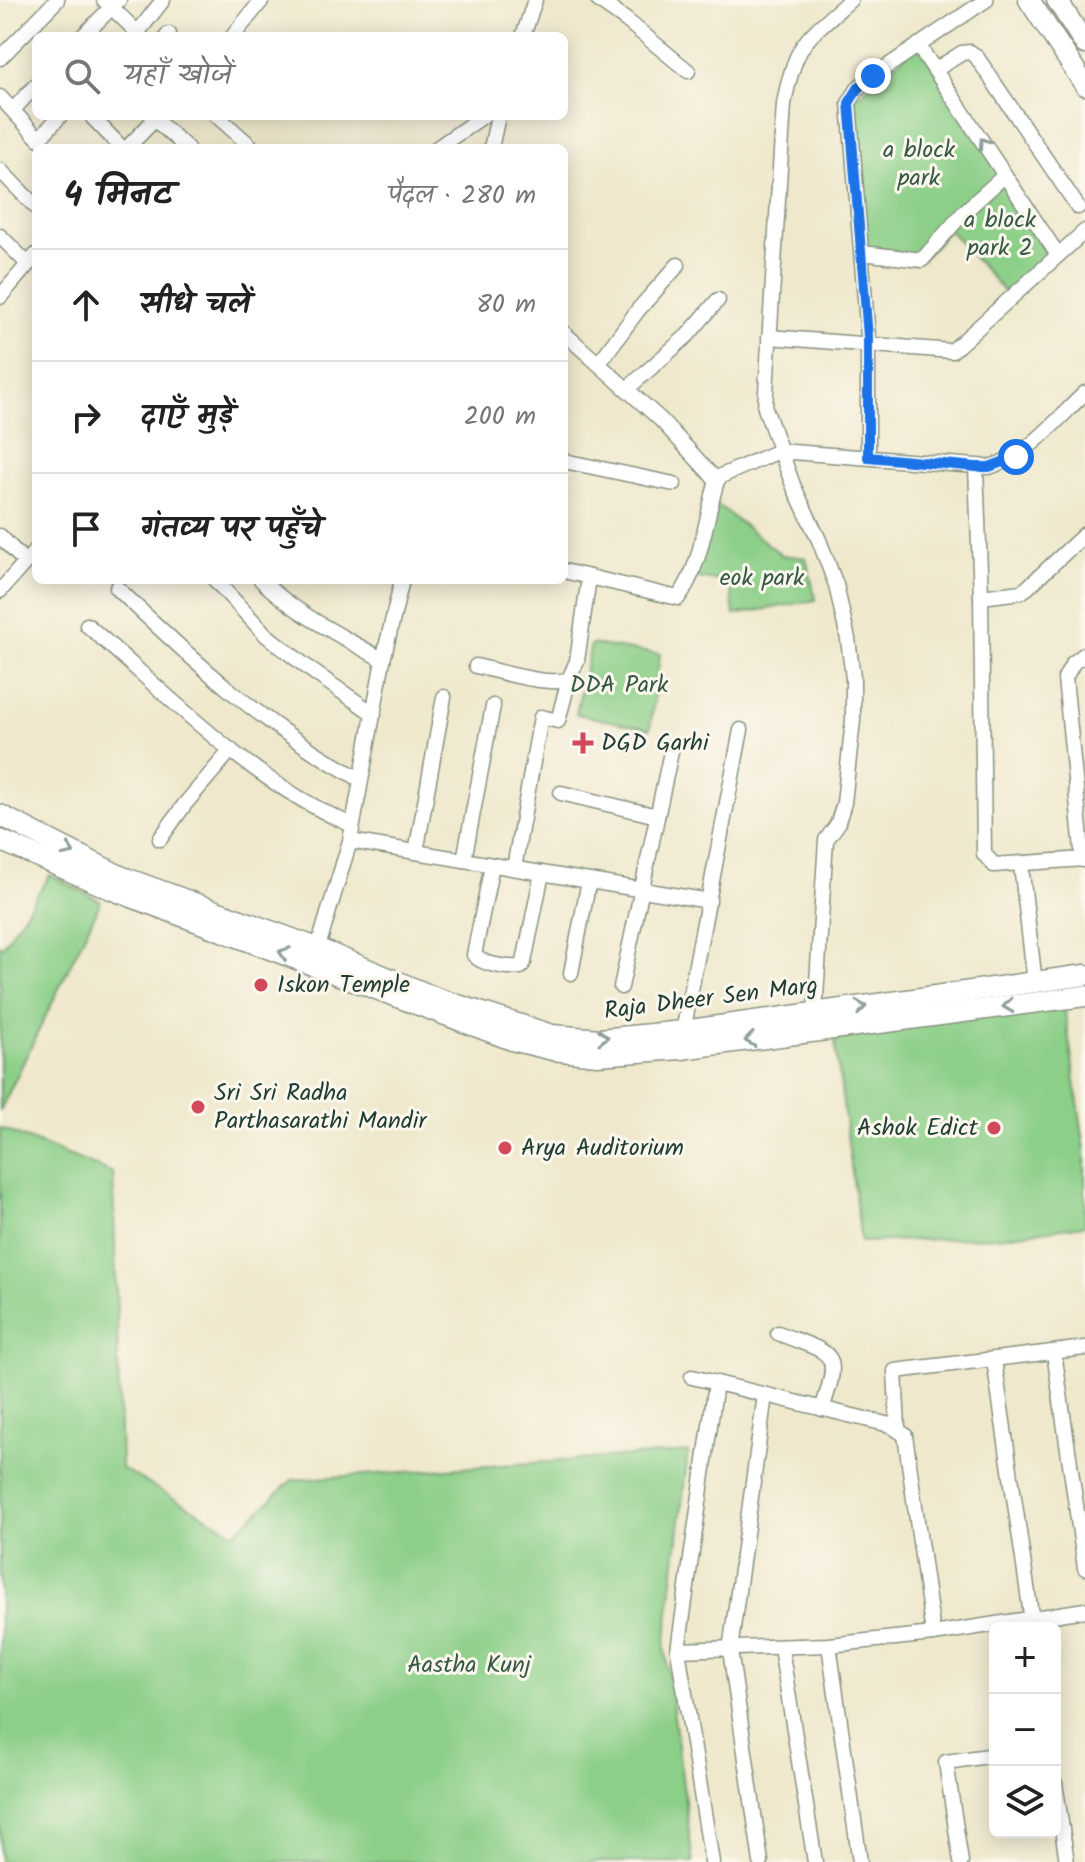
<!DOCTYPE html>
<html lang="hi">
<head>
<meta charset="utf-8">
<style>
	:root { --surface:#fff; --page:#f2f2f2; --text:#222; --muted:#767676; --line:#e0e0e0 }
	body { margin:0; font-family:Kalam,"Playpen Sans Deva",sans-serif; background:var(--page); color:var(--text) }
	.controls { position:absolute; right:24px; bottom:24px; display:grid; overflow:hidden; border-radius:12px; box-shadow:0 4px 20px #0003 }
	.controls button { width:72px; height:72px; display:grid; place-items:center; padding:0; border:0; border-bottom:2px solid var(--line); background:var(--surface); color:var(--text); font:40px sans-serif }
	.stop { position:absolute; width:24px; height:24px; margin:-18px; border:6px solid #1a73e8; border-radius:50%; background:#fff }
	.stop.end { background:#1a73e8; border-color:#fff; box-shadow:0 2px 8px #0008 }
	.list { margin:0; padding:0; list-style:none }
	h2 { display:flex; justify-content:space-between; align-items:center; height:104px; margin:0; padding:0 32px; font-size:34px }
	h2 small { font-size:26px; font-weight:400; color:var(--muted) }
	.list li { display:grid; grid-template-columns:52px 1fr auto; gap:24px; align-items:center; box-sizing:border-box; height:112px; padding:0 32px; border-top:2px solid var(--line) }
	.list b { display:block; font-size:30px; white-space:nowrap }
	.list em { font-size:26px; font-style:normal; color:var(--muted) }
	.icon { flex:none; width:44px; height:44px; fill:none; stroke:currentColor; stroke-width:2; stroke-linecap:round; stroke-linejoin:round }
	.map { position:relative; flex:none; width:1085px; height:1862px; overflow:hidden }
	.search { position:absolute; background:var(--surface); box-shadow:0 4px 20px #0003; left:32px; top:32px; width:536px; height:88px; display:flex; align-items:center; gap:20px; box-sizing:border-box; padding:0 28px; border-radius:12px; color:var(--muted); font-size:30px }
	.panel { position:absolute; background:var(--surface); box-shadow:0 4px 20px #0003; left:32px; top:144px; width:536px; height:440px; border-radius:12px }
	.map>svg:first-child { display:block }
	.green { fill:#8ccf88; stroke:#56865e; stroke-width:2 }
	.lines { fill:none; stroke-linecap:round; stroke-linejoin:round }
	.street-casing { stroke:#879280; stroke-width:17 }
	.secondary-casing { stroke:#879280; stroke-width:23 }
	.street { stroke:#fff; stroke-width:14 }
	.secondary { stroke:#fff; stroke-width:20 }
	.oneway { stroke:#8f9e9a }
	.route { stroke:#1a73e8; stroke-width:10 }
	.poi-dot { fill:#d1495b; stroke:#fbf7ec; stroke-width:3 }
	.labels { text-anchor:middle; dominant-baseline:central; stroke-width:6; stroke-linejoin:round; paint-order:stroke }
	.park-label { font-size:24px; fill:#355a45; stroke:#fbf7ec }
	.poi-label { font-size:24px; fill:#1f3d34; stroke:#fbf7ec; text-anchor:start }
	.street-label { font-size:24px; fill:#1f3d34; stroke:#fbf7ec }
</style>
</head>
<body>
<div class="map">
<svg width="1085" height="1862" viewBox="0 0 1085 1862">
	<rect width="100%" height="100%" fill="#fbf7ec"/>
	<filter id="ink" filterUnits="userSpaceOnUse"><feTurbulence type="fractalNoise" baseFrequency=".0125" numOctaves="2"/><feDisplacementMap in="SourceGraphic" scale="16" xChannelSelector="R" yChannelSelector="G"/><feConvolveMatrix kernelMatrix="1 2 1 2 8 2 1 2 1" color-interpolation-filters="sRGB"/></filter>
	<filter id="wash" filterUnits="userSpaceOnUse"><feTurbulence type="fractalNoise" baseFrequency=".006" numOctaves="4" result="noise"/><feDisplacementMap in="SourceGraphic" scale="32" xChannelSelector="R" yChannelSelector="G"/><feGaussianBlur stdDeviation="1.8" result="paint"/><feColorMatrix in="noise" values="0 0 0 0 0 0 0 0 0 0 0 0 0 0 0 0 0 1.4 0 .05"/><feComposite in="paint" operator="in"/></filter>
	<g filter="url(#wash)">
		<rect width="100%" height="100%" fill="#efe8cc"/>
		<!-- green -->
		<g class="green">
			<path d="M918,45L1058,255L1010,298L949,230L922,260L862,253L849,103Z"/>
			<path d="M711,500L782,555L806,558L816,600L734,615L730,582L690,577Z"/>
			<path d="M591,644L660,654L650,729L576,714Z"/>
			<path d="M50,875L101,901L0,1111V945L3,946Z"/>
			<path d="M1064,1004L1085,1151V1225L997,1237L861,1242L834,1034Z"/>
			<path d="M0,1128L113,1173L121,1468L235,1533L292,1480L688,1452L665,1647L693,1862H0Z"/>
		</g>
	</g>
	<g filter="url(#ink)">
		<g class="lines">
			<defs>
				<g id="street">
					<path d="M104,0L138,33"/>
					<path d="M598,0L626,20L688,71"/>
					<path d="M83,36L119,0"/>
					<path d="M135,36L163,0"/>
					<path d="M167,36L169,34"/>
					<path d="M233,36L262,0"/>
					<path d="M523,36L535,0"/>
					<path d="M918,45L1058,255"/>
					<path d="M0,58L57,0"/>
					<path d="M935,70L962,53L970,52L976,56L1078,207"/>
					<path d="M0,97L39,139L60,116"/>
					<path d="M13,110L36,85"/>
					<path d="M151,116L187,148"/>
					<path d="M217,116L253,148"/>
					<path d="M93,118L122,148"/>
					<path d="M127,148L158,116"/>
					<path d="M437,148L483,116"/>
					<path d="M491,148L498,116"/>
					<path d="M0,170L36,207"/>
					<path d="M0,236L28,264"/>
					<path d="M862,253L922,260L964,212L1005,175"/>
					<path d="M0,297L36,255"/>
					<path d="M564,333L661,420L717,481"/>
					<path d="M769,337L952,351L1085,231"/>
					<path d="M599,363L638,310L678,265"/>
					<path d="M627,389L688,335L718,300"/>
					<path d="M868,457V337L849,103L859,87L873,76L986,0"/>
					<path d="M564,461L674,484"/>
					<path d="M976,467L981,597L984,854L994,865L1085,859"/>
					<path d="M0,536L25,562"/>
					<path d="M564,571L678,598C702,566 705,519 717,481L721,476L779,451L989,467C1029,456 1056,420 1085,393"/>
					<path d="M215,580L266,635L312,671L374,714"/>
					<path d="M261,580C297,615 340,635 383,660"/>
					<path d="M117,588C192,660 267,729 360,779"/>
					<path d="M0,591L36,550"/>
					<path d="M981,597L1021,592L1027,588L1085,534"/>
					<path d="M87,625C171,697 249,781 352,825"/>
					<path d="M476,666C498,671 550,687 569,679L577,661L589,577"/>
					<path d="M561,793L657,816"/>
					<path d="M160,839L185,804L231,750"/>
					<path d="M350,841L709,901"/>
					<path d="M416,852L444,697"/>
					<path d="M464,860L493,706"/>
					<path d="M1083,860L1065,678L1073,663L1085,654"/>
					<path d="M492,865L474,955C483,965 507,968 521,967L524,962L542,873"/>
					<path d="M1021,865L1035,983"/>
					<path d="M514,868L541,717L558,721L569,679"/>
					<path d="M315,957L350,841L383,660L402,580"/>
					<path d="M571,973L589,881"/>
					<path d="M621,987L672,747"/>
					<path d="M815,1013L826,840L837,825L844,803L853,720V678L848,639L836,585L819,540L793,485L765,408L784,104C795,43 805,40 850,0"/>
					<path d="M682,1037L741,730"/>
					<path d="M778,1333C832,1355 843,1348 822,1409"/>
					<path d="M1054,1352L1085,1568"/>
					<path d="M994,1360L1033,1628"/>
					<path d="M692,1377L890,1425L905,1435L933,1634"/>
					<path d="M898,1428L895,1371L1085,1348"/>
					<path d="M829,1645L860,1862"/>
					<path d="M781,1648L815,1862"/>
					<path d="M678,1650L829,1645L933,1634L1085,1610"/>
					<path d="M1055,1783L1067,1862"/>
					<path d="M712,1862L678,1650L716,1383"/>
					<path d="M761,1862L730,1650L765,1395"/>
					<path d="M961,1862L946,1762L995,1755"/>
				</g>
				<g id="secondary">
					<path d="M1029,0L1085,85"/>
					<path d="M1057,0L1085,44"/>
					<path d="M0,815L120,876L317,948L439,999L552,1035L600,1039L683,1031L1085,975"/>
					<path d="M0,840L113,890L512,1040L553,1050L597,1055L681,1049L1085,996"/>
				</g>
			</defs>
			<!-- street casing -->
			<use href="#street" class="street-casing"/>
			<!-- secondary casing -->
			<use href="#secondary" class="secondary-casing"/>
			<!-- street -->
			<use href="#street" class="street"/>
			<!-- secondary -->
			<use href="#secondary" class="secondary"/>
		</g>
		<!-- one-way arrows -->
		<defs><path id="oneway-chevron" d="M-2-3.5L2.5 0L-2 3.5" fill="none" stroke-width="1.6" stroke-linecap="round" stroke-linejoin="round" transform="scale(2)"/></defs>
		<g class="oneway">
			<use href="#oneway-chevron" transform="translate(984 143) rotate(-124)"/>
			<use href="#oneway-chevron" transform="translate(69 851) rotate(26)"/>
			<use href="#oneway-chevron" transform="translate(284 953) rotate(-160)"/>
			<use href="#oneway-chevron" transform="translate(1008 1006) rotate(173)"/>
			<use href="#oneway-chevron" transform="translate(861 1007) rotate(-8)"/>
			<use href="#oneway-chevron" transform="translate(603 1037) rotate(-1)"/>
			<use href="#oneway-chevron" transform="translate(750 1040) rotate(172)"/>
		</g>
	</g>
	<g class="lines" filter="url(#ink)">
		<!-- route -->
		<path class="route" d="M873,76L859,87L849,103L868,337V457L976,467H989L1016,457"/>
	</g>
	<!-- markers -->
	<g class="poi-dot">
		<path d="M579 731h8v8h8v8h-8v8h-8v-8h-8v-8h8z"/>
		<circle cx="261" cy="985" r="8"/>
		<circle cx="198" cy="1107" r="8"/>
		<circle cx="994" cy="1128" r="8"/>
		<circle cx="505" cy="1148" r="8"/>
	</g>
	<g class="labels">
		<!-- park labels -->
		<g class="park-label">
			<text x="919" y="150">a block<tspan x="919" dy="28">park</tspan></text>
			<text x="1000" y="220">a block<tspan x="1000" dy="28">park 2</tspan></text>
			<text x="762" y="578">eok park</text>
			<text x="619" y="685">DDA Park</text>
			<text x="469" y="1665">Aastha Kunj</text>
		</g>
		<!-- poi labels -->
		<g class="poi-label">
			<text x="601" y="743">DGD Garhi</text>
			<text x="277" y="985">Iskon Temple</text>
			<text x="214" y="1093">Sri Sri Radha<tspan x="214" dy="28">Parthasarathi Mandir</tspan></text>
			<text x="978" y="1128" text-anchor="end">Ashok Edict</text>
			<text x="521" y="1148">Arya Auditorium</text>
		</g>
		<!-- street labels -->
		<g class="street-label">
			<text transform="translate(711 999) rotate(-7)">Raja Dheer Sen Marg</text>
		</g>
	</g>
</svg>
<div class="controls">
<button>+</button>
<button>−</button>
<button><svg class="icon" aria-label="layers" viewBox="0 0 24 24"><path d="M12 4l9 5-9 5-9-5zM3 14l9 5 9-5"/></svg></button>
</div>
<div class="stop" style="left:1016px;top:457px"></div>
<div class="stop end" style="left:873px;top:76px"></div>
<div class="search"><svg class="icon" aria-label="search" viewBox="0 0 24 24"><circle cx="10" cy="10" r="6"/><path d="M15 15l6 6"/></svg>यहाँ खोजें</div>
<section class="panel">
<h2>4 मिनट<small>पैदल · 280 m</small></h2>
<ul class="list">
<li><svg class="icon" aria-label="ahead" viewBox="0 0 24 24"><path d="M12 20V5M6 11l6-6 6 6"/></svg><div><b>सीधे चलें</b></div><em>80 m</em></li>
<li><svg class="icon" aria-label="right" viewBox="0 0 24 24"><path d="M7 20v-9h11M14 6l5 5-5 5"/></svg><div><b>दाएँ मुड़ें</b></div><em>200 m</em></li>
<li><svg class="icon" aria-label="arrive" viewBox="0 0 24 24"><path d="M6 21V4h12l-3 4 3 4H6"/></svg><div><b>गंतव्य पर पहुँचे</b></div></li>
</ul>
</section>
</div>
</body>
</html>
